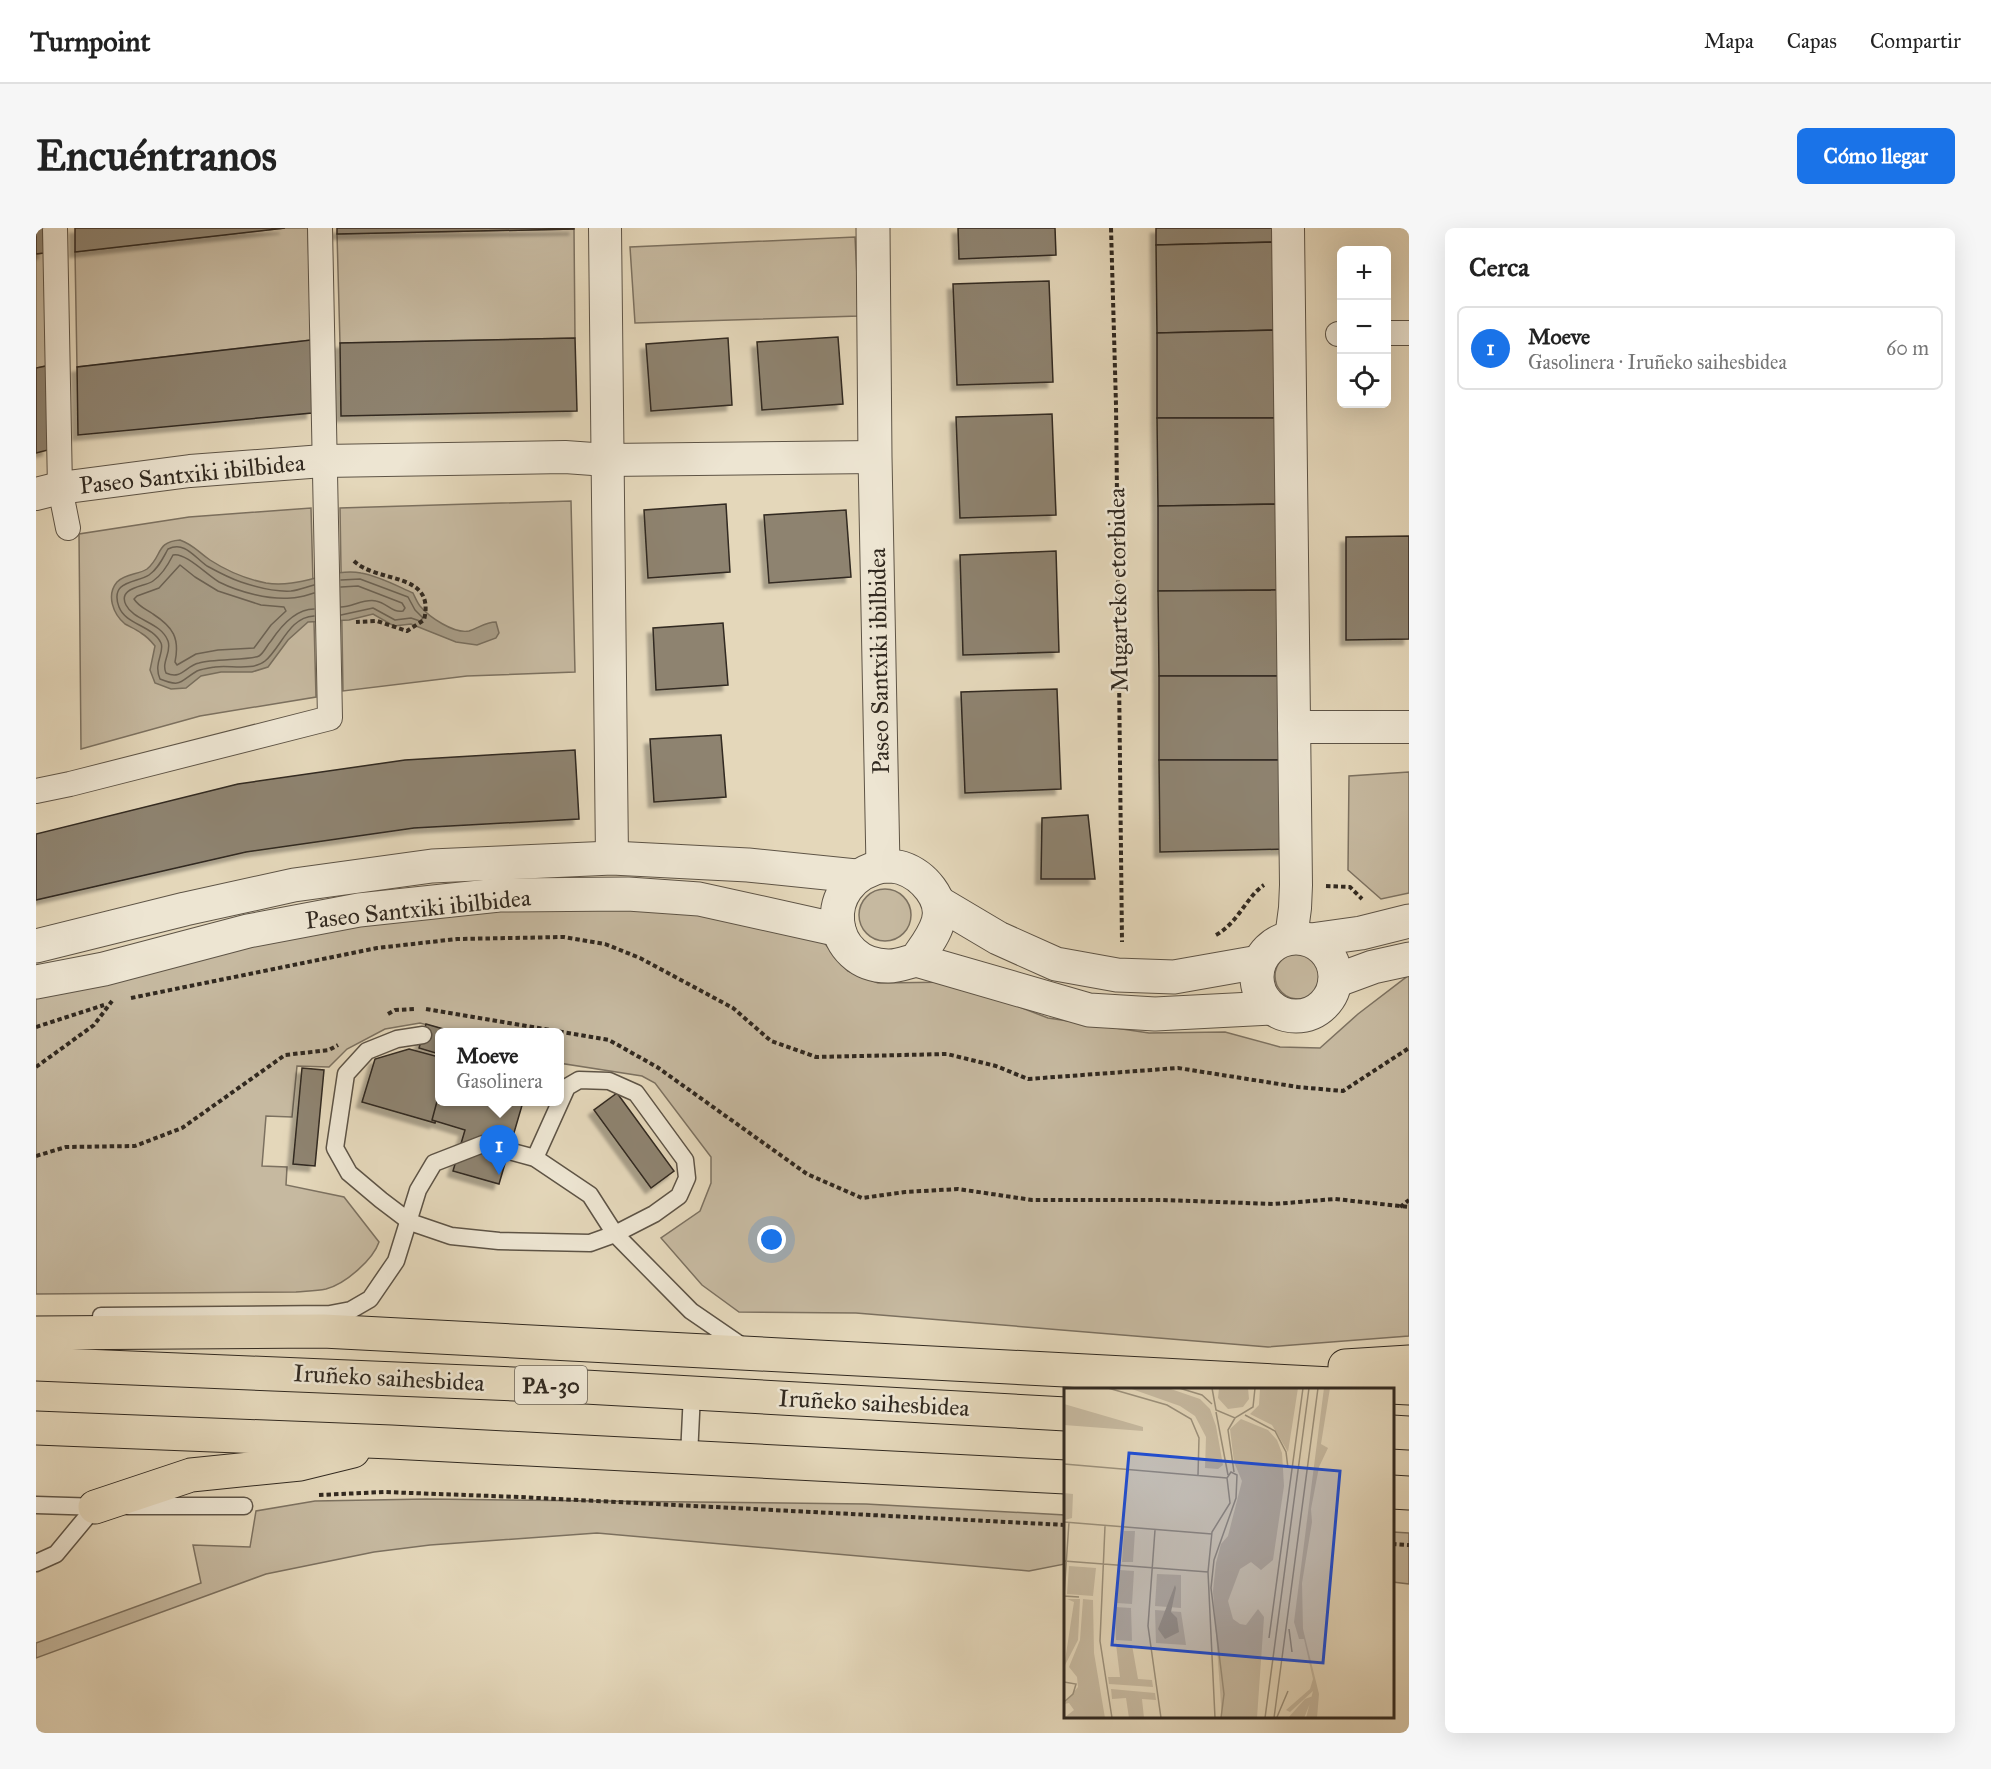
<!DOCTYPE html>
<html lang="es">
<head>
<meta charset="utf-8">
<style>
	:root { --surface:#fff; --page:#f6f6f6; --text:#222; --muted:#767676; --line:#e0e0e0; --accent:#1a73e8 }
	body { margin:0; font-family:"IM FELL Great Primer",serif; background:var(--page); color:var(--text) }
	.controls { position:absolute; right:18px; top:18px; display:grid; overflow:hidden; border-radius:9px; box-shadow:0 6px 24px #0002 }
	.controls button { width:54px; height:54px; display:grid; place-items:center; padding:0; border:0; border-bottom:2px solid var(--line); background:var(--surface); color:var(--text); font:30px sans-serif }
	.you { position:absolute; left:736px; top:1012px; width:21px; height:21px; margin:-15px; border:4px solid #fff; border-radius:50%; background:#1a73e8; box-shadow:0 0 0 9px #1a73e833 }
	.badge { display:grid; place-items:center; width:39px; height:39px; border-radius:50%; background:var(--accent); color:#fff; font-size:20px; font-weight:700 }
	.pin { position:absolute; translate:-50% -50px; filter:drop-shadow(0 2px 3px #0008) }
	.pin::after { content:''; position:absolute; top:32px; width:21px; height:18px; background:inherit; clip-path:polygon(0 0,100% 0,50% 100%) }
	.popup { position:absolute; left:399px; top:800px; width:129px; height:78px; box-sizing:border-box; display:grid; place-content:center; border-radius:9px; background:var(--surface); filter:drop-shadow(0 2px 4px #0005); font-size:20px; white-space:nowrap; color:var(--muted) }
	.popup b { font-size:22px; color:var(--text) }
	.popup::after { content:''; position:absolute; left:50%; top:100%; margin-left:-12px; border:12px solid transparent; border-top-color:var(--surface) }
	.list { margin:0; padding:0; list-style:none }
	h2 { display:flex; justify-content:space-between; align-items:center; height:78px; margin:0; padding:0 24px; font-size:26px }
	h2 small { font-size:20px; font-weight:400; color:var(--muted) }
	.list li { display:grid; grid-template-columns:39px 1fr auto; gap:18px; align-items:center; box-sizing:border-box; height:84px; margin:0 12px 12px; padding:0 12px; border:2px solid var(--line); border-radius:9px }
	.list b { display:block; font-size:22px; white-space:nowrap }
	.list p { margin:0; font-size:20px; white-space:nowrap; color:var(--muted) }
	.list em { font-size:20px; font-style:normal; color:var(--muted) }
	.icon { flex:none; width:33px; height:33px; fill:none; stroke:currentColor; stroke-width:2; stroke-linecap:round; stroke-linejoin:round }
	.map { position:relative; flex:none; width:1373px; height:1505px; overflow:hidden; border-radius:9px }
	header { display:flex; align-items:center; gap:36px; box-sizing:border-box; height:84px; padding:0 30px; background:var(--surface); border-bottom:2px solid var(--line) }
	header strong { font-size:28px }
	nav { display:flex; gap:33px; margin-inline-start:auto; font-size:21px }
	.intro { display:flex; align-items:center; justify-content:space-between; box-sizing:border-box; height:144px; padding:0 36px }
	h1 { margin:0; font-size:42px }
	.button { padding:15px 27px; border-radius:9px; background:var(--accent); color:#fff; font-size:21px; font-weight:700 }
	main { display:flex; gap:36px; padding:0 36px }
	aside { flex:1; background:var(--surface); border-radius:9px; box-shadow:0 6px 24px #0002 }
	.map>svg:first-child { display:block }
	.green { fill:#c6b9a0; stroke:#7c7160; stroke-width:1.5 }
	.water { fill:#a79c86; stroke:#786e5d; stroke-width:1.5 }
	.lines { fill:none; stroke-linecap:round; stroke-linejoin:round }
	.shore { stroke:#6c6253; stroke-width:1.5 }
	.building { fill:#8e8370; stroke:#312920; stroke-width:1.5; filter:url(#shadow) }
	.service-casing { stroke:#5e5446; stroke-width:19 }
	.pedestrian-casing { stroke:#5e5446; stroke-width:26 }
	.minor-casing { stroke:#5e5446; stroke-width:34 }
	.tertiary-casing { stroke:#5e5446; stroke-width:35 }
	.motorway-casing { stroke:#312920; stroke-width:35 }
	.path { stroke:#312920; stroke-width:4; stroke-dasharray:4.5 3; stroke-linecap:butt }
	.service { stroke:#ede5d2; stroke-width:16 }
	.pedestrian { stroke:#ede5d2; stroke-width:24 }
	.minor { stroke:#ede5d2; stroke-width:32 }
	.tertiary { stroke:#ede5d2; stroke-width:33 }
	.motorway { stroke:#e4d7ba; stroke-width:33 }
	.labels { text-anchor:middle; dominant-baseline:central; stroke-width:5; stroke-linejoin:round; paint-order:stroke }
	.shield { fill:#ede5d2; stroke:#696155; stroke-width:1.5 }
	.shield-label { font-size:22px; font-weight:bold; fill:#312920 }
	.street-label { font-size:24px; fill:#312920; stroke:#ede5d2 }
	.inset-road { fill:none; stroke:#9c917c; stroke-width:1.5 }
	.view { fill:#1d4ed8; fill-opacity:0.15; stroke:#1d4ed8; stroke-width:3 }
	.inset-edge { fill:none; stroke:#312920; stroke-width:3 }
</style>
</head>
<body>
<header>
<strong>Turnpoint</strong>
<nav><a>Mapa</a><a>Capas</a><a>Compartir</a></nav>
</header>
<div class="intro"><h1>Encuéntranos</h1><a class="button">Cómo llegar</a></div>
<main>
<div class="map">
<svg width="1373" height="1505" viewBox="0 0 1373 1505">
	<defs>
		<filter id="shadow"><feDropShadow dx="-5.5" dy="5.5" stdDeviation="1.5" flood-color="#0004"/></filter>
	</defs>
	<rect width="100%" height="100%" fill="#e4d7ba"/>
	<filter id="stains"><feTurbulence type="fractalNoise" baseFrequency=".00333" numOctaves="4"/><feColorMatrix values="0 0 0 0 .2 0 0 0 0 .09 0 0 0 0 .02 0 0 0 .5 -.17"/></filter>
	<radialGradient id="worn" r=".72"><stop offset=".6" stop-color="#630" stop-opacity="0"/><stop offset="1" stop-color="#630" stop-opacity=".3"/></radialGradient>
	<!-- green -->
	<g class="green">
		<path d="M249,0H272L275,112L41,139L39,24Z"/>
		<path d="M538,1L539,110L304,115L301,6Z"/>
		<path d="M819,9L823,88L599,95L594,19Z"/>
		<path d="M8,25L10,138L0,140V26Z"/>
		<path d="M535,273L539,444L431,448L307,463L304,280Z"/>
		<path d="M275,280L280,469L164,488L45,521L43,306L153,289Z"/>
		<path d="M1373,544V665L1345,671L1312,642L1313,548Z"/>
		<circle cx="849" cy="687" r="26"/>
		<path d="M549,677L649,683L785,711L812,743L842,755L918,754L1012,790L1113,805L1189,804L1244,819L1284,820L1322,786L1373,747V1108L1232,1119L820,1085L703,1084L666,1057L625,1010L664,983L675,955V929L619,855L606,848L523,835V804H418L384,795L349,801L311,821L293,839L261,838L256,889L230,888L226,938L251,939L250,957L308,969L343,1014C337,1032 309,1056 290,1061C280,1063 270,1063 260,1064L0,1066V767L178,724L351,691Z"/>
		<circle cx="1262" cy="748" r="23"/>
		<path d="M391,1271L830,1276L1029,1287V1336L993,1343L561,1305L394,1317L338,1324L230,1346L0,1430V1415L165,1355L157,1317L214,1319L220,1283L279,1273Z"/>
		<path d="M1357,1304L1373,1305V1356L1357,1354Z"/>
	</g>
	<!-- water -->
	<path class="water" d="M144,312C158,317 162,324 174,332C191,343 210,351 230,355C264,361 296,339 325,345C343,348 361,358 377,365C379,369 381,374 384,378C393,389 418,406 433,403C443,400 449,394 460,394L463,405L460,410L441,417L420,414L375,396L358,398L337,386L313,392L272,394L252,412L232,439L216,444H185L165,448L150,460L135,461L119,455L114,442L119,418C115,413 110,408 105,405C100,401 94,399 89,396C77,386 70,367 81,354C90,345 102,347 111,341C127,328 119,314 144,312Z"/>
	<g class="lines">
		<!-- shore -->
		<g class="shore">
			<path d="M144,337L159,349L182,363L225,377L248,379L250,383L235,397L218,420L182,422L160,426L141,437L139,434C144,410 137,399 117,386C110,381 103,379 98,371L101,368L123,360Z"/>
			<path d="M305,352L324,351L372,369L379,382L387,390L384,393L375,390L359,392L337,380L305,387"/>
			<path d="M278,357C270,359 263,362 255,363C239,364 220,359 205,354C193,350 182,344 171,338C158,329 149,313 132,321C127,330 122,341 113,347C101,355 73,352 83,379C90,397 116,397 125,415C129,424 117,435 124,451C146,460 144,453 161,443C166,441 173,440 179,439C194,437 217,443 229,433C245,420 253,389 278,388"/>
			<path d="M305,359L322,358L366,375L369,380L367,383C356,385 351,375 340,373C329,370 316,379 305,379"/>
			<path d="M278,365C271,367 263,370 255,370C233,372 203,364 183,354C171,347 149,324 137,327C132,337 126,347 117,353C109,359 81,359 90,377C98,393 125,394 132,413C136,424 125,434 130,445C146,452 149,438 163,435C176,431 216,432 223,428C228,425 231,417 235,413C245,398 260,381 278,381"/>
		</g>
	</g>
	<!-- building -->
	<g class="building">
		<path d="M0,0H7L8,25L0,26Z"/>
		<path d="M39,0H249L39,24Z"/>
		<path d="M301,0H538V1L301,6Z"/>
		<path d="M922,0H1019L1020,27L923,31Z"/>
		<path d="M1120,0H1239V14L1120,17Z"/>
		<path d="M1239,14L1241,102L1121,105L1120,17Z"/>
		<path d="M1013,53L1017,154L921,157L917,56Z"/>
		<path d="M1241,102L1242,190H1121V105Z"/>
		<path d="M802,109L807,176L726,182L721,114Z"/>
		<path d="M539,110L541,183L305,188L304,115Z"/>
		<path d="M692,110L696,177L615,183L610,116Z"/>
		<path d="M275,112L276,185L42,207L41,139Z"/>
		<path d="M10,138L12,222L0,225V140Z"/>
		<path d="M1016,186L1020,287L924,290L920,189Z"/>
		<path d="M1121,190H1242L1244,276L1122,278Z"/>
		<path d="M690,276L694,344L612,350L608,282Z"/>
		<path d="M1244,276L1245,362L1122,363V278Z"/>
		<path d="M810,282L815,349L733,355L728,287Z"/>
		<path d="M1373,308V411L1310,412V309Z"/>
		<path d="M1020,323L1023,424L927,427L924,327Z"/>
		<path d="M1245,362L1247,448H1123L1122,363Z"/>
		<path d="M687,395L692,457L620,462L617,400Z"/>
		<path d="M1123,448H1247L1248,532H1123Z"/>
		<path d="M1021,461L1025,561L929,565L925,464Z"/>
		<path d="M685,507L690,569L618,574L614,511Z"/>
		<path d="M539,522L543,591L378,600L210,624L0,672V606L202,556L369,532Z"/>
		<path d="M1123,532H1248L1250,621L1124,624Z"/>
		<path d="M1052,587L1059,651H1005L1006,590Z"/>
		<path d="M390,796L418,804H403V826L383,820Z"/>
		<path d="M373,821L403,829L404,874L399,895L326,874L339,831Z"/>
		<path d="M266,840L288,842L279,938L257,936Z"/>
		<path d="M581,865L638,943L615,960L558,882Z"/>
		<path d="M403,866V874H487L463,956L417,943L429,902L396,892Z"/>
	</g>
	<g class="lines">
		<defs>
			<g id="service">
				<path d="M387,807L361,811L331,823L310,846L299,920L313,945L345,972L374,994L415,1008L463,1013L554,1015L579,1006L618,986L643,968L651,950L649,932L600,865L573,853L543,852L531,859L499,930"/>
				<path d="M65,1088L294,1086L315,1082L334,1071L360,1033L382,962L398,935L447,916L499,930L554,967L579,1006L655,1083L709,1120"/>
				<path d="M653,1228L656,1165"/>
				<path d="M0,1277L65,1279"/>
				<path d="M91,1278H208"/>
				<path d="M0,1335L20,1326L59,1279"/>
			</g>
			<g id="pedestrian">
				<path d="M19,0L24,260L32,300"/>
				<path d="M1350,105H1373"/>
				<path d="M1302,106H1306"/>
				<path d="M0,563L34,556L294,490L284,0"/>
			</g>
			<g id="minor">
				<path d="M569,0L576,630"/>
				<path d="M1252,0L1260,657L1259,680L1255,710"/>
				<path d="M0,266L24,260L154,243L287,233L529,229L571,232L839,229"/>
				<path d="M1258,499H1373"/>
			</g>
			<g id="tertiary">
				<path d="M837,0L839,229L847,638"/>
				<path d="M847,638C853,638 860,638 866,640C887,647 909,671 902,694C898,708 888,720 880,732C872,734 862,738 853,738C792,739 779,653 847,638Z"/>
				<path d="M903,675L962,710L1020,736L1081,747L1138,749L1223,734"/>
				<circle cx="1260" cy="749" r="39"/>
				<path d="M1275,712L1325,705L1373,693"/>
				<path d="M0,718L149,681L258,657L396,638L576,630L712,637L820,648"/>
				<path d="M880,732L1053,782L1119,786L1236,780"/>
				<path d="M1299,753L1337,739L1373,731"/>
				<path d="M0,754L68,741L212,703L323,682L463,667L592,666L663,671L803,702"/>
			</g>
			<g id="motorway">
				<path d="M0,1105L287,1103L1373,1160"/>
				<path d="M0,1136L549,1159L1030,1186"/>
				<path d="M1309,1138L1373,1134"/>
				<path d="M0,1200L355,1214L1030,1249"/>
				<path d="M1356,1204L1373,1205"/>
				<path d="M1356,1264L1373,1265"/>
				<path d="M59,1279L155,1247L264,1236L317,1223"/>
			</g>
		</defs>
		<!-- service casing -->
		<use href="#service" class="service-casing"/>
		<!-- pedestrian casing -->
		<use href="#pedestrian" class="pedestrian-casing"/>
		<!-- minor casing -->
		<use href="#minor" class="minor-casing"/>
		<!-- tertiary casing -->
		<use href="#tertiary" class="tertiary-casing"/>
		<!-- motorway casing -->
		<use href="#motorway" class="motorway-casing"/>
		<!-- path -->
		<g class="path">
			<path d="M1075,0L1080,177L1086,714"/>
			<path d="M318,333C342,356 400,343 388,392L371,403L341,393L320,394"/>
			<path d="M1290,658L1314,659L1326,671"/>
			<path d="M1180,707C1202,695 1211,668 1228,657"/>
			<path d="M95,770L341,720L421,711L528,709L569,716L604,730L697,780L735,813L780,829L911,826L960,838L992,851L1142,840L1262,859L1307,863L1373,820"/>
			<path d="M390,781L573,812L621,839L771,946L826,970L869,964L922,961L996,972H1127L1238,976L1299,971L1373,979"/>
			<path d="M352,786L359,782L379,781"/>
			<path d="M0,799L68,777"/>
			<path d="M0,839L58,797L76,773"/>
			<path d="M0,928L30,919L99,918L146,900L249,827L293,822L302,817"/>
			<path d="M1364,979L1373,972"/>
			<path d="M283,1267L348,1264L483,1269L1030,1297"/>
			<path d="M1356,1316L1373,1317"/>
		</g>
		<!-- service -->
		<use href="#service" class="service"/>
		<!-- pedestrian -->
		<use href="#pedestrian" class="pedestrian"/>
		<!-- minor -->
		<use href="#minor" class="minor"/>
		<!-- tertiary -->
		<use href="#tertiary" class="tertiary"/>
		<!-- motorway -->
		<use href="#motorway" class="motorway"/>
	</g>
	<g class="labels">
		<!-- shield labels -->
		<rect class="shield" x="479" y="1138" width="72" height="38" rx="4.5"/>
		<g class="shield-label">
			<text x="515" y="1157">PA-30</text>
		</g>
		<!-- street labels -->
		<g class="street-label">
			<text transform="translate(156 246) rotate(-6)">Paseo Santxiki ibilbidea</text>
			<text transform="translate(1082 362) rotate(-91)">Mugarteko etorbidea</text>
			<text transform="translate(843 433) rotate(-91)">Paseo Santxiki ibilbidea</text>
			<text transform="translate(382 681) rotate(-6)">Paseo Santxiki ibilbidea</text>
			<text transform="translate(353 1150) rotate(3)">Iruñeko saihesbidea</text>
			<text transform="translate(838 1175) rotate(3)">Iruñeko saihesbidea</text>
		</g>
	</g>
	<!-- overview -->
	<g transform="translate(1028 1160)">
		<rect width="330" height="330" fill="#e4d7ba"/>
		<path d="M65,0H104L136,11L146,21L152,38L159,77L154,81L141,80L142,49L131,28L116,18ZM155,0H184L185,11L179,19L164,21L154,10ZM196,0H234L224,64L208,37L186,26L195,17ZM260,0H266L257,56L264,60L255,79L247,121L248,134L238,195L239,241L255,306L253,330H242L249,303L226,324L222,322L246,301L249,291L240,251H235L230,234ZM0,16L79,39V43L0,37ZM177,31L204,42L213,52L218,65L220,98L209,172L197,182L187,174L176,181L164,213L169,231L176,236L182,237L194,221L200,229L193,330H158L149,203L152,175L157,156L164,148L178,93L170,74L166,41ZM0,105L9,106L8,130L1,132ZM60,143H71L69,174H58ZM5,178L32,180L29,208L3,206ZM55,182L70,183L68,216L53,215ZM93,186L117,187V220L91,218ZM3,211H16L14,252L0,279L10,214ZM19,211L29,212L30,265L41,330H0L10,322L5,315L0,316L14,299L13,289L5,279L16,252ZM51,219L67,220L68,253L52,252ZM91,222L117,224L122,257L92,255ZM52,256L68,257L74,291L88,292L89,299L45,296L44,289H56ZM47,301L91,305L92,312L78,311L80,330H65L62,310L48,311ZM249,308L240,330H224L241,311Z" fill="#c6b9a0"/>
		<path d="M111,197L112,200L107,224L113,230L115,244L101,251L94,241Z" fill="#a79c86"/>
		<path class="inset-road" d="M44,0L103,17L127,31L135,50L134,87M115,0L138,7L148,16M148,0L152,22L171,30L189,19L191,0M152,24L164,87M181,27L211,43L222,64L224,80M0,76L163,90M170,84L164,42L171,30M0,134L148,146M5,134L0,208L15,209M41,138L36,253L48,330M91,142L84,238L97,330M0,173L144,184M225,241L228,264M205,250L239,0M0,294L12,296L9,306L0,314M213,329L224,303M151,330L144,184L148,144L166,115L163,90M157,330L160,306L147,200L150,172L172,110L173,87L167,84L163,90M201,330L245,0M210,330L254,0"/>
		<path class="view" d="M65,65L276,83L259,275L48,257Z"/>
		<rect width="330" height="330" class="inset-edge"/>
	</g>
	<rect width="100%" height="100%" filter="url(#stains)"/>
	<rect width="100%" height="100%" fill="url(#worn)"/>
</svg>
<div class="controls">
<button>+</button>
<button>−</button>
<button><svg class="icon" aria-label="locate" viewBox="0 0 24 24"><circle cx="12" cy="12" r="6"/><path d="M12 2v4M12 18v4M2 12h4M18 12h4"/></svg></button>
</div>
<div class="you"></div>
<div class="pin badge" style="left:463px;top:947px">1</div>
<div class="popup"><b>Moeve</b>Gasolinera</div>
</div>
<aside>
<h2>Cerca<small></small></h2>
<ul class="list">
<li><span class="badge">1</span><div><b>Moeve</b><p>Gasolinera · Iruñeko saihesbidea</p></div><em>60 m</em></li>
</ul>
</aside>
</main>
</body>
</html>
